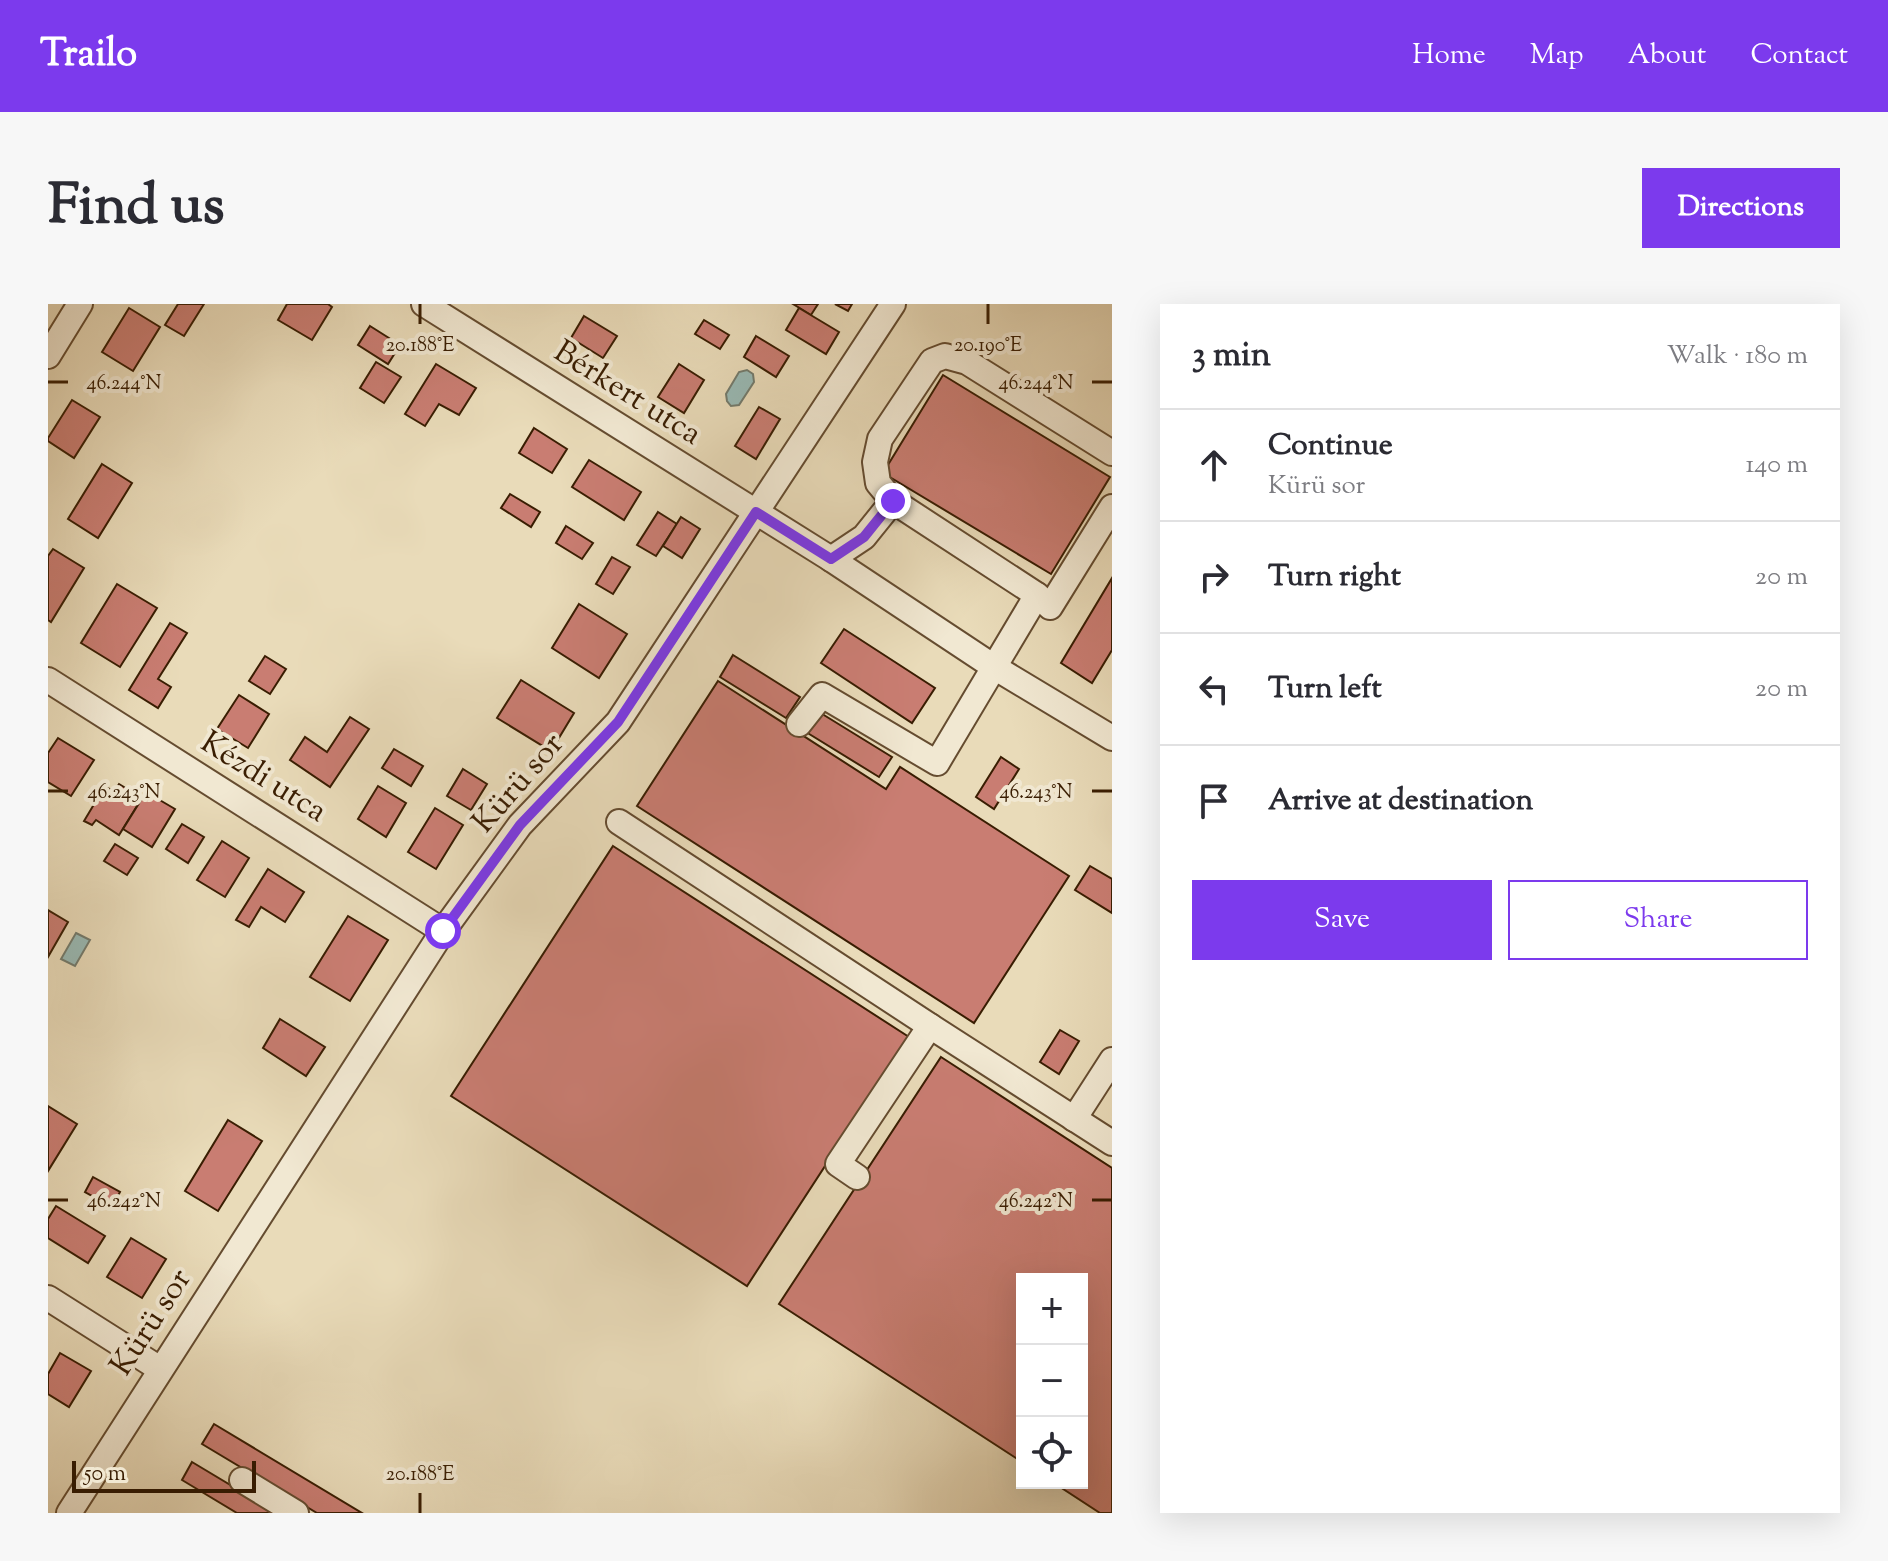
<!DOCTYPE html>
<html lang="en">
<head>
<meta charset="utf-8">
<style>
	:root { --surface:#fff; --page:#f7f7f7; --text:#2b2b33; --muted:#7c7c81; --line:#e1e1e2; --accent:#7c3aed }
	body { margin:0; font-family:"Sorts Mill Goudy",serif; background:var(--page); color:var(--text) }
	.controls { position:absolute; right:24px; bottom:24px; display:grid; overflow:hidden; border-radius:0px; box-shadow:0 8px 32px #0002 }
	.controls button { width:72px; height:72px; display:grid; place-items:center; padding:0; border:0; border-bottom:2px solid var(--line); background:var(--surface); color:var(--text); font:40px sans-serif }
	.scale { position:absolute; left:24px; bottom:20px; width:184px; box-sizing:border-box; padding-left:8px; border:4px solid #391d02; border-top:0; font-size:22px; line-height:28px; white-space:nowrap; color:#391d02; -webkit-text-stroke:6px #f1e8d2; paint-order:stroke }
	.stop { position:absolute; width:24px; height:24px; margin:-18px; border:6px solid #7c3aed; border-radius:50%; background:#fff }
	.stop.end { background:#7c3aed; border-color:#fff; box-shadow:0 2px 8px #0008 }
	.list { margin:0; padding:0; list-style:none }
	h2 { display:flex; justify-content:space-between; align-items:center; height:104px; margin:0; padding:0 32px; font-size:34px }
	h2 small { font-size:26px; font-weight:400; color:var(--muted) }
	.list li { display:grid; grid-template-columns:52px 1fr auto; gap:24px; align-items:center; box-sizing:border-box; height:112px; padding:0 32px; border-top:2px solid var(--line) }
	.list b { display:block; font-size:30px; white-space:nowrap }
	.list p { margin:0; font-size:26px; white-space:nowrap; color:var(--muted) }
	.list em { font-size:26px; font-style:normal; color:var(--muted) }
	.actions { display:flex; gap:16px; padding:24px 32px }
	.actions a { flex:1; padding:18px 0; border:2px solid var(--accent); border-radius:0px; text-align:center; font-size:28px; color:var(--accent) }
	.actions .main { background:var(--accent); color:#fff }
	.icon { flex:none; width:44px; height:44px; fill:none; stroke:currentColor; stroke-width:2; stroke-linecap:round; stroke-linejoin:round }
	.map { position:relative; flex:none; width:1064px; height:1209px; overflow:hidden; border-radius:0px }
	header { display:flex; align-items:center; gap:48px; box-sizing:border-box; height:112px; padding:0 40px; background:var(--accent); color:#fff }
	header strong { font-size:38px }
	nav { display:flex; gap:44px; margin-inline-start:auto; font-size:28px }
	.intro { display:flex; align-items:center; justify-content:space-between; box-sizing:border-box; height:192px; padding:0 48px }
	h1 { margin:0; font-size:56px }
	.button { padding:20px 36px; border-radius:0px; background:var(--accent); color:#fff; font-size:28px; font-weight:700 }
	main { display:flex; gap:48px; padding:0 48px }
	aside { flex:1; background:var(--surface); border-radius:0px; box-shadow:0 8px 32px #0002 }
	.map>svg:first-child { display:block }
	.water { fill:#99bab5; stroke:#737b6d; stroke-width:2 }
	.building { fill:#c97d72; stroke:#391d02; stroke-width:2 }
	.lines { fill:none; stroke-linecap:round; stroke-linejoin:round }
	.minor-casing { stroke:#654c30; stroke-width:28 }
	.minor { stroke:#f1e8d2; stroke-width:24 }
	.route { stroke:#7c3aed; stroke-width:10 }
	.ticks { fill:none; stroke:#391d02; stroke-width:3 }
	.labels { text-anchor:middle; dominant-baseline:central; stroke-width:8; stroke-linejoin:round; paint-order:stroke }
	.street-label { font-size:32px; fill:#391d02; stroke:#f1e8d2 }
	.ticks-label { font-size:20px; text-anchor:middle; fill:#391d02; stroke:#f1e8d2; stroke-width:8; stroke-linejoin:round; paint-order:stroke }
</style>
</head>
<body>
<header>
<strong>Trailo</strong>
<nav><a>Home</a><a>Map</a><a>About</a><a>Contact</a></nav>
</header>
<div class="intro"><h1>Find us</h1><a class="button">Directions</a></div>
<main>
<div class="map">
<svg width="1064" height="1209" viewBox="0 0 1064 1209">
	<rect width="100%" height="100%" fill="#e9dbb9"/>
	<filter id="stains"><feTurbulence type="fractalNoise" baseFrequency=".0025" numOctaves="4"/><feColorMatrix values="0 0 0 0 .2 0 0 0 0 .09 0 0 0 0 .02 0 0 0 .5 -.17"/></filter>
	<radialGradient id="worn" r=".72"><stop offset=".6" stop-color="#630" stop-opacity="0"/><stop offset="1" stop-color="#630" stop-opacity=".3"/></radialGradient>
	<!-- water -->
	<g class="water">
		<path d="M699,66L705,70L706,78L691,101L683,102L679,97L678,90L691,68Z"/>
		<path d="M28,629L42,636L27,662L13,655Z"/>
	</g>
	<!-- building -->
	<g class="building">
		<path d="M130,0H156L136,32L117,21Z"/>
		<path d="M239,0H280L284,3L264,36L230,16Z"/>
		<path d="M745,0H770L763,11Z"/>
		<path d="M787,0H804L800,7Z"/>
		<path d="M81,4L112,23L85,67L54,48Z"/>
		<path d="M751,4L791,28L778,50L738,26Z"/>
		<path d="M536,12L569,32L555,54L523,34Z"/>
		<path d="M656,16L681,31L672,45L647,30Z"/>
		<path d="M322,22L352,41L340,60L310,41Z"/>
		<path d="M708,32L741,52L728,73L696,53Z"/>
		<path d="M328,58L353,73L336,99L312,84Z"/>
		<path d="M388,60L428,84L411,111L391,100L377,122L357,110Z"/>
		<path d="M631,60L656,76L636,109L610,93Z"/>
		<path d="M895,71L1062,173L1003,270L835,169Z"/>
		<path d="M24,96L52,113L26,154L0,137V134Z"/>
		<path d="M711,103L732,115L708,155L687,142Z"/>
		<path d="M486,124L519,145L504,169L471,149Z"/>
		<path d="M541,156L593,188L576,216L524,183Z"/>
		<path d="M54,160L84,179L50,234L20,215Z"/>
		<path d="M462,190L492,208L483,223L453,204Z"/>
		<path d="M610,208L629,220L608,252L589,241Z"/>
		<path d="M633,213L652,225L634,254L615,242Z"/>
		<path d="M518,222L545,239L534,255L508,239Z"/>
		<path d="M5,245L36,264L3,318L0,316V252Z"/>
		<path d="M564,253L582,263L565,290L548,280Z"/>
		<path d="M1064,274V346L1044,379L1013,359Z"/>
		<path d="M69,280L109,304L72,363L33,339Z"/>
		<path d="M531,300L579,330L551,374L504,344Z"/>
		<path d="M122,319L139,329L110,375L123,383L110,404L81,386Z"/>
		<path d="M796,325L887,384L864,419L773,359Z"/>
		<path d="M685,351L752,393L738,414L672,373Z"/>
		<path d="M217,352L238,365L222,390L201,377Z"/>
		<path d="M473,376L526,409L503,447L449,414Z"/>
		<path d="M670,377L838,485L852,463L1021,572L926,719L589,502Z"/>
		<path d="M191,391L221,410L200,444L169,425Z"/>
		<path d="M771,408L844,453L831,473L758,428Z"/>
		<path d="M302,413L321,425L282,483L242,456L257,433L279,448Z"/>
		<path d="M10,434L46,456L23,492L0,478V449Z"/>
		<path d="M346,445L375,462L363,482L334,464Z"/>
		<path d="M953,453L971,465L946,505L928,493Z"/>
		<path d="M415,465L439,480L423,506L399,492Z"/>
		<path d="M71,480L94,494L71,531L48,516L44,521L36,517L57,482L66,488Z"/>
		<path d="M330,482L358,499L338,533L310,515Z"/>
		<path d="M98,488L127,505L104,543L75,525Z"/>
		<path d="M387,504L415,521L388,565L360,548Z"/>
		<path d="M134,520L156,533L140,559L118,545Z"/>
		<path d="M174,537L201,554L177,593L149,576Z"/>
		<path d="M67,540L90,554L79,571L56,557Z"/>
		<path d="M565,542L861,733L699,982L403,792Z"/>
		<path d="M1042,562L1064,575V609L1027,586Z"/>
		<path d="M220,565L256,588L237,618L213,603L201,623L188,616Z"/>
		<path d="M0,606L20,618L0,653Z"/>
		<path d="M300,612L340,636L302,697L262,673Z"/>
		<path d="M232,715L277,743L258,772L215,744Z"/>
		<path d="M1012,726L1031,737L1011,770L992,758Z"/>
		<path d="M893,753L1064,864V1209H1052L1006,1179H1034V975H974V1158L731,1000Z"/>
		<path d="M0,802L29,820L0,867Z"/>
		<path d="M180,816L214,837L170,907L137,887Z"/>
		<path d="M45,873L72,888L64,903L37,888Z"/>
		<path d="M8,902L57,932L40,959L0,934V915Z"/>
		<path d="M83,934L118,955L94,994L59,973Z"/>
		<path d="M12,1049L43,1067L21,1103L0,1090V1070Z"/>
		<path d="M166,1120L314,1209H269L154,1140Z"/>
		<path d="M144,1158L229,1209H189L134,1176Z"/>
	</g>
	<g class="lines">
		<defs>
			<g id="minor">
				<path d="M376,0L783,255L946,363L1064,434"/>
				<path d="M0,52L32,0"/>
				<path d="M1064,149L919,58L897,52L884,57L832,135L827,158L830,179L845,197L989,291L1002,303L1064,203"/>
				<path d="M783,255L816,233L845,197"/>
				<path d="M0,376L395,627"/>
				<path d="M751,420L774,391L889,459L989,291"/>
				<path d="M571,518L882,722L1064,839"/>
				<path d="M1026,815L1064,756"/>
				<path d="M809,873L790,860L882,722"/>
				<path d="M0,994L112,1065"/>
				<path d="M194,1176L248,1209"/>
				<path d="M21,1209L395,627L472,521L570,418L845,0"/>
			</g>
		</defs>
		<!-- minor casing -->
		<use href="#minor" class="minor-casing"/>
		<!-- minor -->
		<use href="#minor" class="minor"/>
	</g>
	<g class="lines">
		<!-- route -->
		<path class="route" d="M395,627L472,521L570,418L708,208L783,255L816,233L845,197"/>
	</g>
	<!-- ticks -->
	<path class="ticks" d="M372,0V20M940,0V20M0,78H20M1044,78H1064M0,487H20M1044,487H1064M0,896H20M1044,896H1064M372,1189V1209"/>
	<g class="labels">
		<!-- street labels -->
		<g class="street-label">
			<text transform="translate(579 90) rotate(32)">Bérkert utca</text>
			<text transform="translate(215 474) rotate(32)">Kézdi utca</text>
			<text transform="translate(471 480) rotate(-49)">Kürü sor</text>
			<text transform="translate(104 1019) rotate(-57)">Kürü sor</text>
		</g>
	</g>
	<g class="ticks-label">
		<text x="372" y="47">20.188°E</text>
		<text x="940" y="47">20.190°E</text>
		<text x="76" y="85">46.244°N</text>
		<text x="988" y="85">46.244°N</text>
		<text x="76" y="494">46.243°N</text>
		<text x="988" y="494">46.243°N</text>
		<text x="76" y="903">46.242°N</text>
		<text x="988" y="903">46.242°N</text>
		<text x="372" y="1176">20.188°E</text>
	</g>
	<rect width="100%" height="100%" filter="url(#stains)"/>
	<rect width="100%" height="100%" fill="url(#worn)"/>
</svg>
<div class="controls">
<button>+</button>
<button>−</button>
<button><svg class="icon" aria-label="locate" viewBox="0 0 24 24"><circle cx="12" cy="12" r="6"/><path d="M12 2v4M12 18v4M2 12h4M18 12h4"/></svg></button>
</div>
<div class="scale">50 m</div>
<div class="stop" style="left:395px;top:627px"></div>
<div class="stop end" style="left:845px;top:197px"></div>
</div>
<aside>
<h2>3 min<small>Walk · 180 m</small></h2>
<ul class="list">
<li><svg class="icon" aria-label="ahead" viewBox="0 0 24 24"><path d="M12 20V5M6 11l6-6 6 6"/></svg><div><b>Continue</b><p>Kürü sor</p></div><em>140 m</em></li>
<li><svg class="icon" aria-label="right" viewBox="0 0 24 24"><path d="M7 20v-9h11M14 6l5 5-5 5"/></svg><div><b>Turn right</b></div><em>20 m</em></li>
<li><svg class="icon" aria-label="left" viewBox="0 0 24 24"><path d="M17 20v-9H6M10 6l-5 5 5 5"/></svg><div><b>Turn left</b></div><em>20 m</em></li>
<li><svg class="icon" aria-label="arrive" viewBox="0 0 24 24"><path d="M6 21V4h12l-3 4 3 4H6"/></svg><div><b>Arrive at destination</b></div></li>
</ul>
<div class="actions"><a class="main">Save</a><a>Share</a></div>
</aside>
</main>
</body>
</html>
